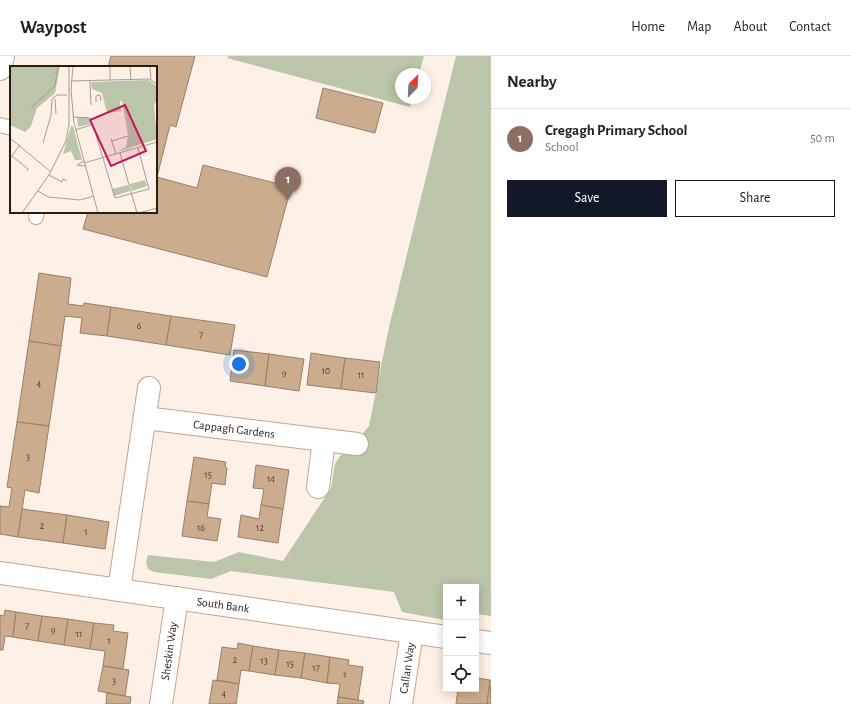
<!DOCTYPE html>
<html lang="en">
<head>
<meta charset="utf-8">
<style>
	:root { --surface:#fff; --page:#f6f6f6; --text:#202124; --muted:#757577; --line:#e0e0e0; --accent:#111827 }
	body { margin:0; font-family:"Alegreya Sans",sans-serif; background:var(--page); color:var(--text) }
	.controls { position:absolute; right:12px; bottom:12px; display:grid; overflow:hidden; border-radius:0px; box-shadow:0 2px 10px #0003 }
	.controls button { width:36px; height:36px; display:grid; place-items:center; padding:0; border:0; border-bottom:1px solid var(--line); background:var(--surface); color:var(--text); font:20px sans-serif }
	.compass { position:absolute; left:395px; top:12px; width:36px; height:36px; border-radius:50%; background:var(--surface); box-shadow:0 2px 10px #0003; rotate:24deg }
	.you { position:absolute; left:239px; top:308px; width:14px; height:14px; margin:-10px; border:3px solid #fff; border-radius:50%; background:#1a73e8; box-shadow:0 0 0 6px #1a73e833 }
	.badge { display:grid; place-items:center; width:26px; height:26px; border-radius:50%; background:var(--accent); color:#fff; font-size:13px; font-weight:700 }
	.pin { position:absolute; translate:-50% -33px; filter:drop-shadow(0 1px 2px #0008) }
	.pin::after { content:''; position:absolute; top:21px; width:14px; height:12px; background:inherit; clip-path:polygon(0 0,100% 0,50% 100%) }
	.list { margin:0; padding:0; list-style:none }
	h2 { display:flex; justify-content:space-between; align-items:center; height:52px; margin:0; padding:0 16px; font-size:17px }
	h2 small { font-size:13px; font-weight:400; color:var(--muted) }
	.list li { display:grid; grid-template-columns:26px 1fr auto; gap:12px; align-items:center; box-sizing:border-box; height:60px; padding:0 16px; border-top:1px solid var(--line) }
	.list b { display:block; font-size:15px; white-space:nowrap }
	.list p { margin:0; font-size:13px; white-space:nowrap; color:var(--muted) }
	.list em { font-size:13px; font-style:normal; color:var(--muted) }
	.actions { display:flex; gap:8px; padding:12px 16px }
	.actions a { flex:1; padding:9px 0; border:1px solid var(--accent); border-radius:0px; text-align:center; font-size:14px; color:var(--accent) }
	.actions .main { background:var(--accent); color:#fff }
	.icon { flex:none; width:22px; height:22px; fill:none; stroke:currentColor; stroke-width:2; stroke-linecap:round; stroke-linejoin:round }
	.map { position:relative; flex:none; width:491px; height:648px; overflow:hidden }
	header { display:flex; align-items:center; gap:24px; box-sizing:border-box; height:56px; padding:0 20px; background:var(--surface); border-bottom:1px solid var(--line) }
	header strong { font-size:19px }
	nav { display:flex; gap:22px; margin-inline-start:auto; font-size:14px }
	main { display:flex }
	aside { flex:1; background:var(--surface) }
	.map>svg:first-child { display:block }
	.green { fill:#bbc5a9 }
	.building { fill:#ccac8e; stroke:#997e64 }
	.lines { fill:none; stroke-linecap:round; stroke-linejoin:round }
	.lane-casing { stroke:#c4a58d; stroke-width:16 }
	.street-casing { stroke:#c4a58d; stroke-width:24 }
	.lane { stroke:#fff; stroke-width:14 }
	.street { stroke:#fff; stroke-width:22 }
	.labels { text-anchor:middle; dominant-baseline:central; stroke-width:3; stroke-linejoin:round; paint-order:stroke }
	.number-label { font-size:10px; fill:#514032 }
	.street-label { font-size:12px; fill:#281c13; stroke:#fff }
	.inset-road { fill:none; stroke:#a89b92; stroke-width:1 }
	.view { fill:#c2185b; fill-opacity:0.15; stroke:#c2185b; stroke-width:2 }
	.inset-edge { fill:none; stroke:#281c13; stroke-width:2 }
</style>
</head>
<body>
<header>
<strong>Waypost</strong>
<nav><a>Home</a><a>Map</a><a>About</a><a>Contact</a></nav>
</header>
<main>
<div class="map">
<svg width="491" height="648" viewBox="0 0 491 648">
	<rect width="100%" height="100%" fill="#fdf0e6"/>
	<!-- green -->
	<g class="green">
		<path d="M228,0H424L419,18H401V42H413L410,51L227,2Z"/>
		<path d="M456,0H491V560L476,558V531H446L445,564L402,556L394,536L231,515L211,523L154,516L148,513L146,507L148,499L214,506L239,496L283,505L331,432L335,408L340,400L349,394L369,370L389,271Z"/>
	</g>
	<!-- building -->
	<g class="building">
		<path d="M111,0H195L176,71L170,69L157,121L197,132L203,109L291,131L267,221L83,173L88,156H156V11H108Z"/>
		<path d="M323,32L383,47L375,77L316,62Z"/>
		<path d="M39,217L71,222L68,248L83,250L84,247L111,251L107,280L80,277L82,262L65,260L61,290L29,285Z"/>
		<path d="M111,251L171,260L166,289L107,280Z"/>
		<path d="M171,260L235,269L230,299L166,289Z"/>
		<path d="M29,285L61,290L49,370L17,366Z"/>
		<path d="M234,294L269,298L265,330L230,325Z"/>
		<path d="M311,297L345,302L341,333L307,329Z"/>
		<path d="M269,298L304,303L299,335L265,330Z"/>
		<path d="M345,302L380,306L376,337L341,333Z"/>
		<path d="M17,366L49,370L39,437L25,434L18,481L0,478V450L9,451L12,432L7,431Z"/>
		<path d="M194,401L226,406L225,411L227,412L225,429L212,427L209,448L187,445Z"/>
		<path d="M256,409L289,414L283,453L261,449L264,433L253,432Z"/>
		<path d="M187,445L209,448L207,461L221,463L217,485L182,480Z"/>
		<path d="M261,449L283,453L278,487L238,481L241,459L259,463Z"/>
		<path d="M22,453L67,459L63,487L18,481Z"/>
		<path d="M67,459L109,466L105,493L63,487Z"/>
		<path d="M5,554L16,556L13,581L5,580L3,594H0V559L4,560Z"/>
		<path d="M16,556L42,560L38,585L13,581Z"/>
		<path d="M42,560L68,563L64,589L38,585Z"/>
		<path d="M68,563L94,567L90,593L64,589Z"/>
		<path d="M94,567L114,569L113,575L128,577L123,613L103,610L105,595L90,593Z"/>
		<path d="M238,587L253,590L249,615L241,614L239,628L217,624L222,591L237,593Z"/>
		<path d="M253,590L279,594L275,619L249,615Z"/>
		<path d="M279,594L305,597L301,622L275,619Z"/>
		<path d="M305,597L330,601L327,627L301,622Z"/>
		<path d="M330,601L349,604L348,609L363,611L358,644L338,641L340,628L327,627Z"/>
		<path d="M103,610L129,614L125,640L98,635Z"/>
		<path d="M476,622L490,624L487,648H456L458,633H476Z"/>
		<path d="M213,624L239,628L236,648H209Z"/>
		<path d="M490,624L491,648H487Z"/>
		<path d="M107,637L131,641L130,648H106Z"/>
		<path d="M338,641L364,645L363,648H337Z"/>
	</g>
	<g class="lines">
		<defs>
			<g id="lane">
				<path d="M0,69L11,72"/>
				<path d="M36,161L37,156"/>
			</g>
			<g id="street">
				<path d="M0,13L3,0"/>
				<path d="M145,362L357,388"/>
				<path d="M318,431L324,384"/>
				<path d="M0,517L446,581"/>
				<path d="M119,534L149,332"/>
				<path d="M476,585L491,587"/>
				<path d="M161,648L177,542"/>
				<path d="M401,648L412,576"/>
			</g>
		</defs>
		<!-- lane casing -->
		<use href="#lane" class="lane-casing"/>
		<!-- street casing -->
		<use href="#street" class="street-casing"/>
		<!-- lane -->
		<use href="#lane" class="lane"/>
		<!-- street -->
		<use href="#street" class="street"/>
	</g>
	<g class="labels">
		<!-- number labels -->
		<g class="number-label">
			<text x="139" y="270">6</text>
			<text x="201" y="279">7</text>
			<text x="326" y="315">10</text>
			<text x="284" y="317">9</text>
			<text x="361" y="319">11</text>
			<text x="39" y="328">4</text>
			<text x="28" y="401">3</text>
			<text x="208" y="419">15</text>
			<text x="271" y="423">14</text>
			<text x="42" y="470">2</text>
			<text x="201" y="472">16</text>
			<text x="260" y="472">12</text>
			<text x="86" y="476">1</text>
			<text x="27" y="570">7</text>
			<text x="53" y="574">9</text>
			<text x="79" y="578">11</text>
			<text x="109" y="585">1</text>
			<text x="235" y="604">2</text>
			<text x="264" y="605">13</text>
			<text x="290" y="608">15</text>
			<text x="316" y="612">17</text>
			<text x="345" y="619">1</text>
			<text x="114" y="625">3</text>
			<text x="224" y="638">4</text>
		</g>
		<!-- street labels -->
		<g class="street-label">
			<text transform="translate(234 373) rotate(7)">Cappagh Gardens</text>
			<text transform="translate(223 549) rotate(8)">South Bank</text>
			<text transform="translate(169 595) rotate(-82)">Sheskin Way</text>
			<text transform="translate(407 612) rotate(-82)">Callan Way</text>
		</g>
	</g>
	<!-- overview -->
	<g transform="translate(10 10)">
		<rect width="147" height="147" fill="#fdf0e6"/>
		<path d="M0,0H50L45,27L27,42L21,60L15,66L0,59ZM138,14L147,20V35L144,38L147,73L107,86L116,81L118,69L112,35H110L111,45L97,47L92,27L82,23L81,16ZM78,51L80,58L68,61L67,52ZM61,60H63L72,94H65L61,85L53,88ZM135,114L137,120L122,125L120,118ZM118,119L120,125L104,130L102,123Z" fill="#bbc5a9"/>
		<path class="inset-road" d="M63,0L61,24L64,57L88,147M100,0V14M120,0L121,14M140,0L141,14M61,15L139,13L147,18M80,15L81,39M45,33L46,48M86,36V30L90,29L91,35M21,42L45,20L48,0M63,51L80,52L81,59L65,64M86,69L105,132L139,123L128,82M0,72L41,106M101,73L106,88M102,75L118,70M33,77L41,49L42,33L47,29H57M110,87L127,147M2,90L18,103L17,105M0,92L10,79M74,95L67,99L75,100M74,97L147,76M39,109L52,116L53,113L57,115M28,125L38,131L70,134L84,130M12,147L39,109L56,75L59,58V0M129,147L147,142"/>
		<path class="view" d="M115,39L136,85L101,100L80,54Z"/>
		<rect width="147" height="147" class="inset-edge"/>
	</g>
</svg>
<div class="controls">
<button>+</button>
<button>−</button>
<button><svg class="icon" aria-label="locate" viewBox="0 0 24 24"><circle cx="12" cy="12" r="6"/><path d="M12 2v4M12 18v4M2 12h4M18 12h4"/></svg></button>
</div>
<svg class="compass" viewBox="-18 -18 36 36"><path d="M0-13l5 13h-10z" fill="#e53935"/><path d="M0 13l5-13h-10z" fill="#757577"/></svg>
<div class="you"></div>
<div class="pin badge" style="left:288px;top:144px;background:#8d6e63">1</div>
</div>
<aside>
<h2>Nearby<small></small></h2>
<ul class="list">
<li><span class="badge" style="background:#8d6e63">1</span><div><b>Cregagh Primary School</b><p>School</p></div><em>50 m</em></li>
</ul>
<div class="actions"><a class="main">Save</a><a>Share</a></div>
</aside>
</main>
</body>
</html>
